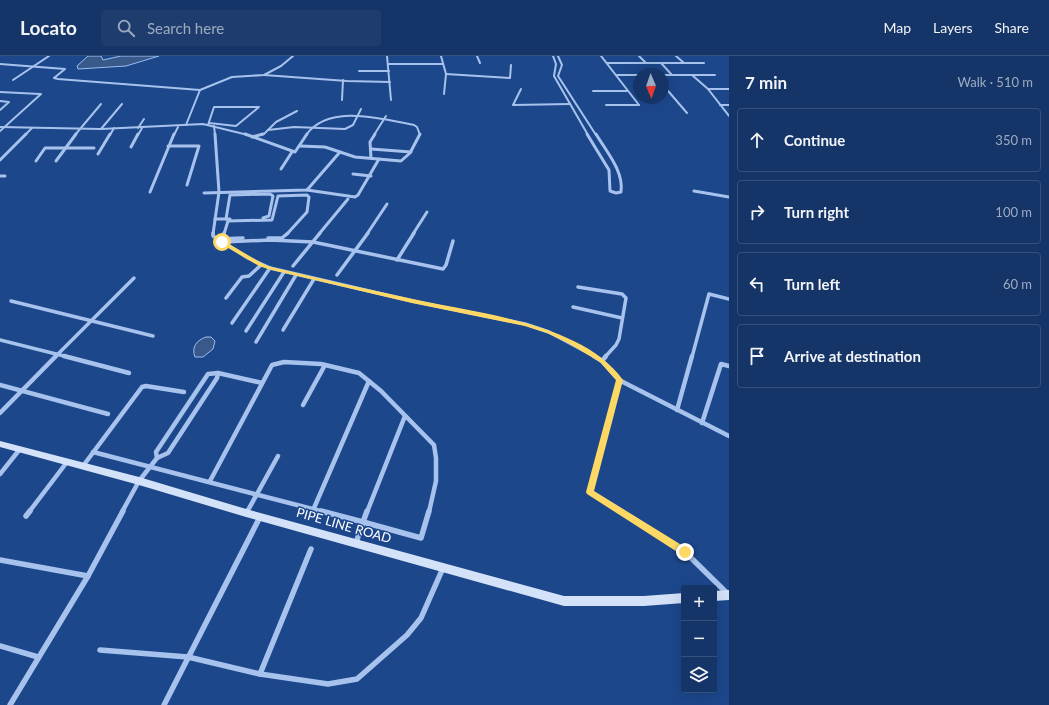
<!DOCTYPE html>
<html lang="en">
<head>
<meta charset="utf-8">
<style>
	:root { --surface:#153568; --page:#1e3d6e; --text:#f1f3f6; --muted:#9dabc0; --line:#34507c }
	body { margin:0; font-family:Lato,sans-serif; background:var(--page); color:var(--text) }
	.controls { position:absolute; right:12px; bottom:12px; display:grid; overflow:hidden; border-radius:4px; box-shadow:0 4px 16px #0002 }
	.controls button { width:36px; height:36px; display:grid; place-items:center; padding:0; border:0; border-bottom:1px solid var(--line); background:var(--surface); color:var(--text); font:20px sans-serif }
	.compass { position:absolute; left:633px; top:12px; width:36px; height:36px; border-radius:50%; background:var(--surface); box-shadow:0 4px 16px #0002; rotate:178deg }
	.stop { position:absolute; width:12px; height:12px; margin:-9px; border:3px solid #fdd865; border-radius:50%; background:#fff }
	.stop.end { background:#fdd865; border-color:#fff; box-shadow:0 1px 4px #0008 }
	.list { margin:0; padding:0; list-style:none }
	h2 { display:flex; justify-content:space-between; align-items:center; height:52px; margin:0; padding:0 16px; font-size:17px }
	h2 small { font-size:13px; font-weight:400; color:var(--muted) }
	.list li { display:grid; grid-template-columns:26px 1fr auto; gap:12px; align-items:center; box-sizing:border-box; height:64px; margin:0 8px 8px; padding:0 8px; border:1px solid var(--line); border-radius:4px }
	.list b { display:block; font-size:15px; white-space:nowrap }
	.list em { font-size:13px; font-style:normal; color:var(--muted) }
	.icon { flex:none; width:22px; height:22px; fill:none; stroke:currentColor; stroke-width:2; stroke-linecap:round; stroke-linejoin:round }
	.map { position:relative; flex:none; width:729px; height:649px; overflow:hidden }
	header { display:flex; align-items:center; gap:24px; box-sizing:border-box; height:56px; padding:0 20px; background:var(--surface); border-bottom:1px solid var(--line) }
	header strong { font-size:19px }
	nav { display:flex; gap:22px; margin-inline-start:auto; font-size:14px }
	.search { width:280px; height:36px; background:var(--page); display:flex; align-items:center; gap:10px; box-sizing:border-box; padding:0 14px; border-radius:4px; color:var(--muted); font-size:15px }
	main { display:flex }
	aside { flex:1; background:var(--surface) }
	.map>svg:first-child { display:block }
	.water { fill:#39598a; stroke:#9abeef }
	.lines { fill:none; stroke-linecap:round; stroke-linejoin:round }
	.street-far4 { stroke:#a7c3ed; stroke-width:2 }
	.street-far3 { stroke:#a7c3ed; stroke-width:3 }
	.street-far2 { stroke:#a7c3ed; stroke-width:3.5 }
	.street-far1 { stroke:#a7c3ed; stroke-width:4.5 }
	.street { stroke:#a7c3ed; stroke-width:5.5 }
	.secondary { fill:#d4e2f9; fill-rule:evenodd }
	.route { fill:#fdd865 }
	.labels { text-anchor:middle; dominant-baseline:central; stroke-width:3; stroke-linejoin:round; paint-order:stroke }
	.near-street-label { font-size:13px; fill:#fff; stroke:#1c478b }
</style>
</head>
<body>
<header>
<strong>Locato</strong>
<div class="search"><svg class="icon" aria-label="search" viewBox="0 0 24 24"><circle cx="10" cy="10" r="6"/><path d="M15 15l6 6"/></svg>Search here</div>
<nav><a>Map</a><a>Layers</a><a>Share</a></nav>
</header>
<main>
<div class="map">
<svg width="729" height="649" viewBox="0 0 729 649">
	<rect width="100%" height="100%" fill="#1c478b"/>
	<!-- water -->
	<g class="water">
		<path d="M88,0H101L103,4L121,0H159L126,10L78,13L77,10Z"/>
		<path d="M206,281H211L215,285L213,293L203,301H195C191,291 197,284 206,281Z"/>
	</g>
	<g class="lines">
		<!-- street-far4 -->
		<g class="street-far4">
			<path d="M387,0L391,44"/>
			<path d="M441,0L446,18L444,38"/>
			<path d="M477,0L480,7"/>
			<path d="M553,0L556,8L554,20L588,79"/>
			<path d="M558,0L562,9L558,20L596,79"/>
			<path d="M601,0L639,49"/>
			<path d="M639,0L646,7"/>
			<path d="M676,0L684,7"/>
			<path d="M607,7H704"/>
			<path d="M661,7L672,19"/>
			<path d="M0,8L65,13L54,22L58,23L200,34"/>
			<path d="M388,8H443"/>
			<path d="M359,15H389"/>
			<path d="M446,18L510,22L511,9"/>
			<path d="M264,19L347,25L390,26"/>
			<path d="M617,19H639"/>
			<path d="M663,19H715"/>
			<path d="M692,19L708,33L729,60"/>
			<path d="M13,24L49,0"/>
			<path d="M663,29L687,57"/>
			<path d="M521,33L513,49L570,48"/>
			<path d="M708,33H729"/>
			<path d="M593,35H627"/>
			<path d="M0,36L40,38"/>
			<path d="M342,44L343,24"/>
			<path d="M0,45L9,46L0,54"/>
			<path d="M606,49H639"/>
			<path d="M720,49H729"/>
			<path d="M186,69L200,34L232,21L264,19L281,10L293,0"/>
			<path d="M208,69L214,51H259L236,70L209,67"/>
			<path d="M214,70L215,79"/>
			<path d="M0,71L101,73L203,68L248,79"/>
			<path d="M138,72L144,63"/>
			<path d="M101,73L122,48"/>
			<path d="M268,74L294,71L345,73L353,69L361,53"/>
			<path d="M0,75L41,38"/>
			<path d="M25,79L32,72"/>
			<path d="M75,79L101,48"/>
			<path d="M110,79L114,72"/>
			<path d="M138,79L142,72"/>
			<path d="M174,79L178,71"/>
			<path d="M259,79L264,78L276,66L297,55"/>
			<path d="M306,79C329,47 382,63 414,69L417,71L420,79"/>
			<path d="M374,79L386,60"/>
		</g>
		<!-- street-far3 -->
		<g class="street-far3">
			<path d="M245,78L295,96L307,78"/>
			<path d="M587,78L609,114L610,135L616,137L621,136C624,115 606,95 596,78"/>
			<path d="M252,81L263,78"/>
			<path d="M168,90H199L187,129"/>
			<path d="M300,90L325,91L355,101L401,105L410,97L420,78"/>
			<path d="M131,91L138,78"/>
			<path d="M371,93L411,96"/>
			<path d="M98,98L110,78"/>
			<path d="M371,102L370,86L375,78"/>
			<path d="M0,104L26,78"/>
			<path d="M36,105L45,92H94"/>
			<path d="M56,105L76,78"/>
			<path d="M281,113L292,96"/>
			<path d="M353,118L371,120"/>
			<path d="M0,120H5"/>
			<path d="M307,134L355,141L358,139L379,103"/>
			<path d="M694,135L729,141"/>
			<path d="M150,136L174,78"/>
			<path d="M204,137L307,134L340,96"/>
			<path d="M215,163H230"/>
			<path d="M226,163L230,139L270,138L273,140L269,160L263,162"/>
			<path d="M213,178L219,136L215,78"/>
			<path d="M224,178L228,165L272,164L278,140L307,139L309,141L307,156L287,178"/>
			<path d="M319,178L348,143"/>
			<path d="M367,178L387,148"/>
			<path d="M413,178L427,156"/>
		</g>
		<!-- street-far2 -->
		<g class="street-far2">
			<path d="M213,177V180L248,202L270,212L412,245L525,268L549,276L596,301"/>
			<path d="M268,182H282L288,177"/>
			<path d="M218,183L243,182"/>
			<path d="M222,183L224,177"/>
			<path d="M222,186L270,184L313,186L443,213L446,209L453,185"/>
			<path d="M397,204L414,177"/>
			<path d="M293,210L320,177"/>
			<path d="M337,219L368,177"/>
			<path d="M578,231L622,238L626,242L619,283L616,289L605,301"/>
			<path d="M226,242L242,221L249,220L261,209"/>
			<path d="M11,245L153,280"/>
			<path d="M573,251L622,262"/>
			<path d="M232,267L270,212"/>
			<path d="M283,274L314,223"/>
			<path d="M246,275L284,216"/>
			<path d="M0,284L68,301"/>
			<path d="M256,286L296,219"/>
			<path d="M55,301L134,222"/>
			<path d="M692,301L709,238L729,243"/>
		</g>
		<!-- street-far1 -->
		<g class="street-far1">
			<path d="M64,300L129,317"/>
			<path d="M594,300L602,305L619,324L729,380"/>
			<path d="M602,305L606,300"/>
			<path d="M619,324L590,436L622,456"/>
			<path d="M0,329L108,358"/>
			<path d="M303,349L325,309"/>
			<path d="M677,354L692,300"/>
			<path d="M0,357L56,300"/>
			<path d="M702,367L721,308L729,310"/>
			<path d="M93,396L324,456"/>
			<path d="M157,402L156,396L208,318L218,317L262,327"/>
			<path d="M83,410L142,331L146,330L184,336"/>
			<path d="M0,418L20,393"/>
			<path d="M210,425L272,309L284,306L321,308L359,317L381,335L434,389L436,402V425L429,456"/>
			<path d="M314,452L369,325"/>
			<path d="M29,456L67,406"/>
			<path d="M122,456L139,425L157,402L168,397L217,322L218,317"/>
			<path d="M247,456L278,400"/>
			<path d="M367,456L405,360"/>
		</g>
		<!-- street -->
		<g class="street">
			<path d="M321,455L363,466L367,455"/>
			<path d="M620,455L685,496L729,539"/>
			<path d="M246,457L247,455"/>
			<path d="M26,460L30,455"/>
			<path d="M356,487L363,466L421,482L429,455"/>
			<path d="M0,504L88,520"/>
			<path d="M0,590L38,601"/>
			<path d="M100,594L188,601L260,618L328,628L357,623L407,579L421,562L443,512"/>
			<path d="M260,618L311,493"/>
			<path d="M10,649L88,520L123,455"/>
			<path d="M164,649L260,461"/>
		</g>
		<!-- secondary -->
		<g class="secondary">
			<path d="M0,385L139,421L246,453L564,540H644L684,537V547L644,550H564L246,461L139,429L0,391Z"/>
			<path d="M729,534V544L714,545V535Z"/>
		</g>
	</g>
	<!-- route -->
	<path class="route" d="M220,185H224L263,208L271,211C318,222 365,233 413,243C476,257 583,267 623,324L594,435L688,493L690,496L688,499H682L587,438L586,436L616,324L600,306L568,287L547,277L525,270L412,247L268,213L259,210L220,187Z"/>
	<g class="labels">
		<!-- near-street labels -->
		<g class="near-street-label">
			<text transform="translate(344 469) rotate(16)">PIPE LINE ROAD</text>
		</g>
	</g>
</svg>
<div class="controls">
<button>+</button>
<button>−</button>
<button><svg class="icon" aria-label="layers" viewBox="0 0 24 24"><path d="M12 4l9 5-9 5-9-5zM3 14l9 5 9-5"/></svg></button>
</div>
<svg class="compass" viewBox="-18 -18 36 36"><path d="M0-13l5 13h-10z" fill="#e53935"/><path d="M0 13l5-13h-10z" fill="#9dabc0"/></svg>
<div class="stop" style="left:222px;top:186px"></div>
<div class="stop end" style="left:685px;top:496px"></div>
</div>
<aside>
<h2>7 min<small>Walk · 510 m</small></h2>
<ul class="list">
<li><svg class="icon" aria-label="ahead" viewBox="0 0 24 24"><path d="M12 20V5M6 11l6-6 6 6"/></svg><div><b>Continue</b></div><em>350 m</em></li>
<li><svg class="icon" aria-label="right" viewBox="0 0 24 24"><path d="M7 20v-9h11M14 6l5 5-5 5"/></svg><div><b>Turn right</b></div><em>100 m</em></li>
<li><svg class="icon" aria-label="left" viewBox="0 0 24 24"><path d="M17 20v-9H6M10 6l-5 5 5 5"/></svg><div><b>Turn left</b></div><em>60 m</em></li>
<li><svg class="icon" aria-label="arrive" viewBox="0 0 24 24"><path d="M6 21V4h12l-3 4 3 4H6"/></svg><div><b>Arrive at destination</b></div></li>
</ul>
</aside>
</main>
</body>
</html>
